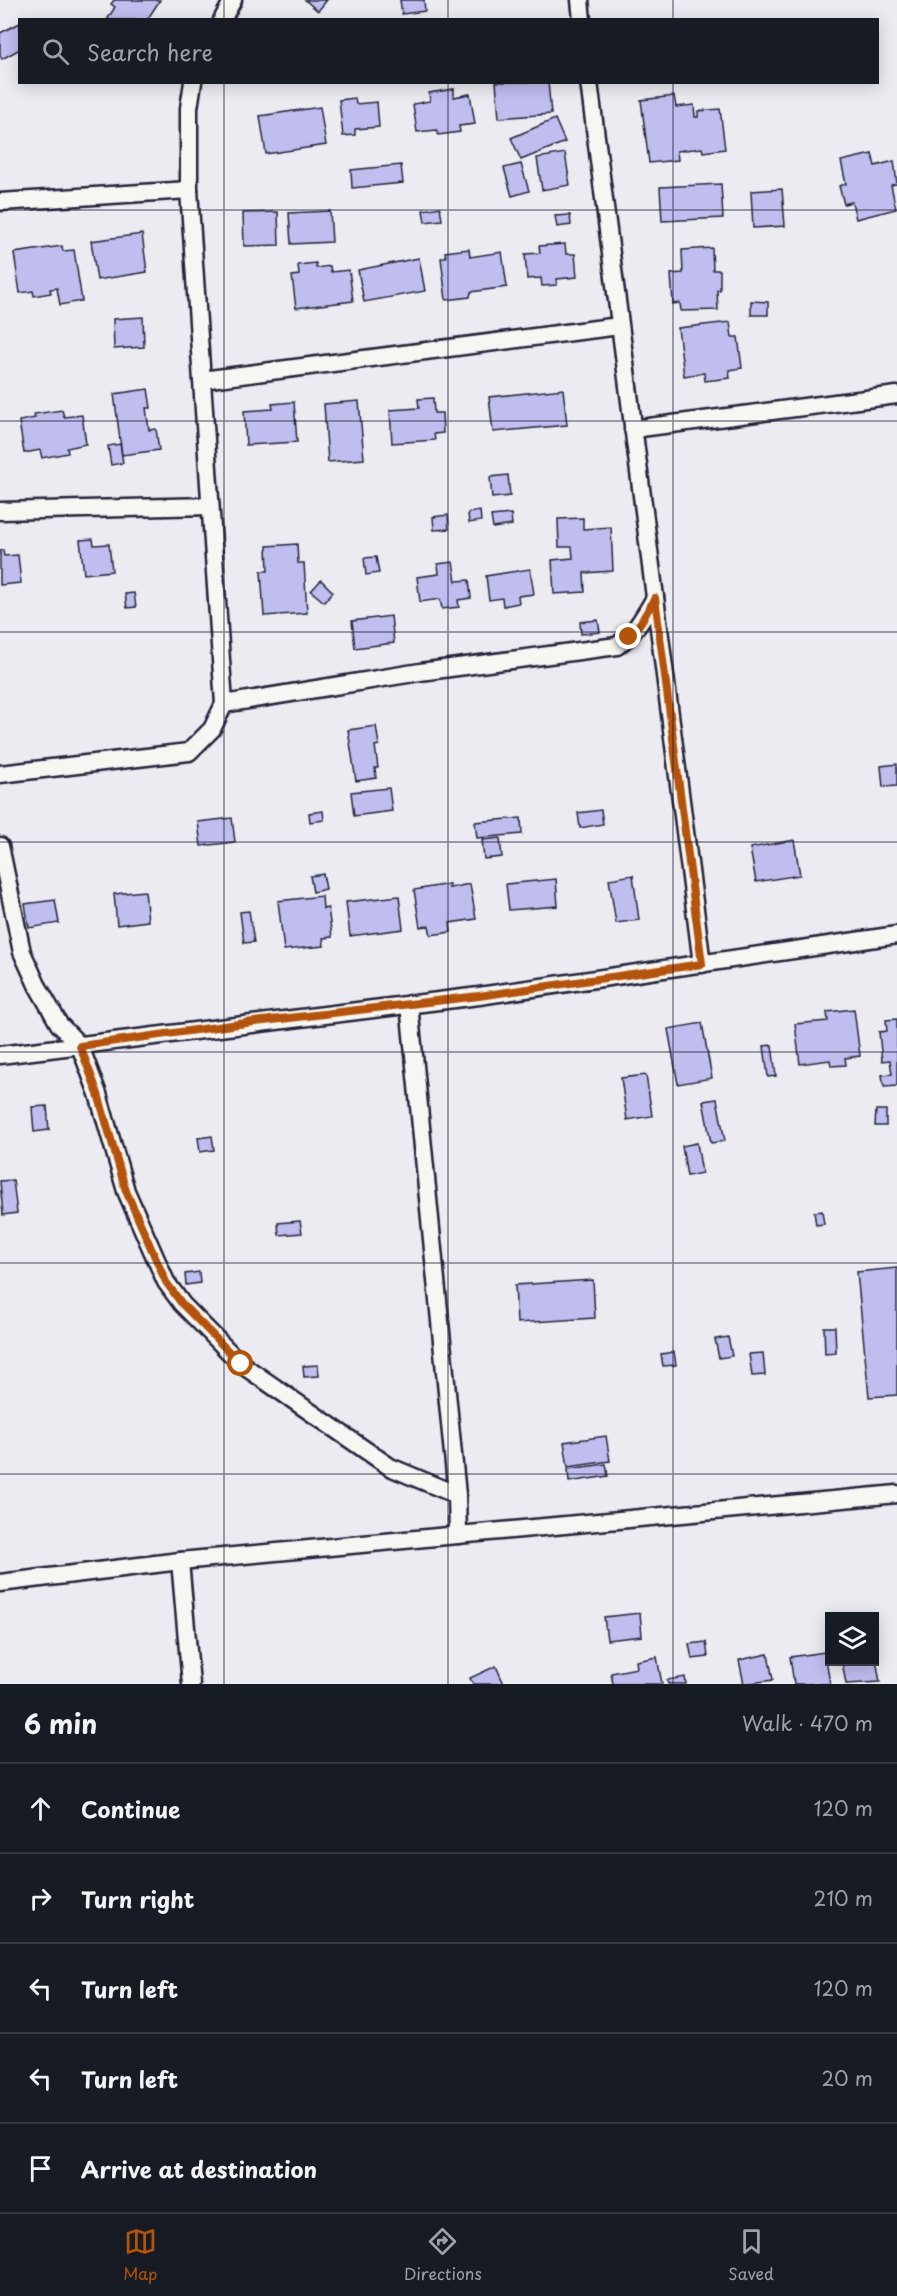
<!DOCTYPE html>
<html lang="en">
<head>
<meta charset="utf-8">
<style>
	:root { --surface:#171b24; --page:#20242c; --text:#f1f3f6; --muted:#9ea1a6; --line:#363941; --accent:#b45309 }
	body { margin:0; font-family:"Playpen Sans",sans-serif; background:var(--page); color:var(--text) }
	.controls { position:absolute; right:18px; bottom:18px; display:grid; overflow:hidden; border-radius:0px; box-shadow:0 3px 15px #0003 }
	.controls button { width:54px; height:54px; display:grid; place-items:center; padding:0; border:0; border-bottom:2px solid var(--line); background:var(--surface); color:var(--text); font:30px sans-serif }
	.stop { position:absolute; width:18px; height:18px; margin:-14px; border:4px solid #b45309; border-radius:50%; background:#fff }
	.stop.end { background:#b45309; border-color:#fff; box-shadow:0 2px 6px #0008 }
	.list { margin:0; padding:0; list-style:none }
	h2 { display:flex; justify-content:space-between; align-items:center; height:78px; margin:0; padding:0 24px; font-size:26px }
	h2 small { font-size:20px; font-weight:400; color:var(--muted) }
	.list li { display:grid; grid-template-columns:39px 1fr auto; gap:18px; align-items:center; box-sizing:border-box; height:90px; padding:0 24px; border-top:2px solid var(--line) }
	.list b { display:block; font-size:22px; white-space:nowrap }
	.list em { font-size:20px; font-style:normal; color:var(--muted) }
	.icon { flex:none; width:33px; height:33px; fill:none; stroke:currentColor; stroke-width:2; stroke-linecap:round; stroke-linejoin:round }
	.map { position:relative; flex:none; width:897px; height:1684px; overflow:hidden }
	.search { position:absolute; background:var(--surface); box-shadow:0 3px 15px #0003; left:18px; right:18px; top:18px; height:66px; display:flex; align-items:center; gap:15px; box-sizing:border-box; padding:0 21px; border-radius:0px; color:var(--muted); font-size:22px }
	.sheet { height:528px; background:var(--surface) }
	nav { display:flex; justify-content:space-around; align-items:center; box-sizing:border-box; height:84px; border-top:2px solid var(--line); background:var(--surface); font-size:16px; color:var(--muted) }
	nav a { display:grid; justify-items:center; gap:3px }
	nav .on { color:var(--accent) }
	.map>svg:first-child { display:block }
	.building { fill:#c0bdef; stroke:#22223b; stroke-width:1.5 }
	.lines { fill:none; stroke-linecap:round; stroke-linejoin:round }
	.minor-casing { stroke:#22223b; stroke-width:21 }
	.minor { stroke:#f6f6f2; stroke-width:16 }
	.route { stroke:#b45309; stroke-width:8 }
	.grid { fill:none; stroke:#22223b; stroke-width:1.5; stroke-opacity:0.55 }
</style>
</head>
<body>
<div class="map">
<svg width="897" height="1684" viewBox="0 0 897 1684">
	<rect width="100%" height="100%" fill="#ebebf1"/>
	<filter id="ink" filterUnits="userSpaceOnUse"><feTurbulence type="fractalNoise" baseFrequency=".0167" numOctaves="2"/><feDisplacementMap in="SourceGraphic" scale="12" xChannelSelector="R" yChannelSelector="G"/><feConvolveMatrix kernelMatrix="1 2 1 2 8 2 1 2 1" color-interpolation-filters="sRGB"/></filter>
	<g filter="url(#ink)">
		<!-- building -->
		<g class="building">
			<path d="M114,0H160L147,20H107L115,7L111,4Z"/>
			<path d="M305,0H327L318,11Z"/>
			<path d="M400,0H424L425,11L402,14Z"/>
			<path d="M20,23V49L2,59L0,55V33Z"/>
			<path d="M496,82H548L551,114L499,118Z"/>
			<path d="M454,89V97L470,94L475,124L459,126L460,132L438,135L437,130L417,132L413,104L430,101L429,93Z"/>
			<path d="M674,96L676,107L694,105L695,117H698V111L720,109L725,149L703,152L702,148L677,151L678,160L649,163L641,100Z"/>
			<path d="M355,98L356,104L377,102L379,127L355,129V135L343,136L339,100Z"/>
			<path d="M320,107L326,145L266,154L260,116Z"/>
			<path d="M555,119L565,142L521,160L511,138Z"/>
			<path d="M565,153L570,185L542,190L537,158Z"/>
			<path d="M872,154L875,166L894,161L897,184L891,185L896,209L856,219L852,202L844,204L839,186L846,184L841,161Z"/>
			<path d="M521,164L529,191L512,196L504,168Z"/>
			<path d="M401,165L403,183L352,188L351,170Z"/>
			<path d="M721,184L723,218L662,221L660,187Z"/>
			<path d="M782,189L785,226L753,228L751,191Z"/>
			<path d="M440,207L442,220L425,222L423,210Z"/>
			<path d="M330,211L332,242L291,244L289,213Z"/>
			<path d="M278,212L279,245L244,246L243,213Z"/>
			<path d="M570,215L571,225L557,227L555,216Z"/>
			<path d="M142,234L147,272L97,280L91,241Z"/>
			<path d="M565,244L566,254H575L577,277L557,279V285L542,286L541,278L527,279L525,254L540,253L539,246Z"/>
			<path d="M62,246L63,251L74,250L82,301L60,305L57,288L50,289L51,293L34,296L33,291L20,293L14,253Z"/>
			<path d="M712,248L713,270H720V290H717L718,310L681,311L680,303L673,304L671,274L683,273L682,250Z"/>
			<path d="M469,249L470,257L502,252L507,287L471,292L470,297L446,300L441,258L446,257L445,252Z"/>
			<path d="M419,258L425,291L364,302L358,270Z"/>
			<path d="M316,263V268L330,266L331,272L349,270L353,301L296,308L292,276L299,275L298,265Z"/>
			<path d="M751,301L768,302V315H751Z"/>
			<path d="M143,317L144,347L114,349L113,319Z"/>
			<path d="M730,322L732,337H738L742,368L729,370L730,378L705,381L704,373L684,376L678,328Z"/>
			<path d="M148,389L151,408H146L149,430L156,429L159,450L122,455L114,394Z"/>
			<path d="M563,389L567,425L493,432L489,397Z"/>
			<path d="M433,398L434,413H442L443,433L434,434L435,440L392,443L390,410L419,408L418,399Z"/>
			<path d="M359,401L364,459L328,462L324,404Z"/>
			<path d="M294,402L297,442L246,445L244,411L273,409L272,404Z"/>
			<path d="M62,410L64,417L82,415L86,444L67,448L68,453L42,458L40,450L24,453L19,421L35,418L34,414Z"/>
			<path d="M120,444L123,463L111,465L108,446Z"/>
			<path d="M508,475L510,496L492,498L490,477Z"/>
			<path d="M480,511L481,521L469,523L468,513Z"/>
			<path d="M511,514L512,525L493,528L491,516Z"/>
			<path d="M448,515L449,529L434,530L433,517Z"/>
			<path d="M583,518V529L611,527L613,571L584,573L585,592L554,594L552,560L573,558L572,547H559L558,519Z"/>
			<path d="M93,539L94,545L109,544L112,571L84,574L80,540Z"/>
			<path d="M297,544L298,563H304L307,613L264,616L261,571H268L267,546Z"/>
			<path d="M3,550L4,556L18,555L21,583L0,585V551Z"/>
			<path d="M376,557L379,573L366,575L364,558Z"/>
			<path d="M453,562L456,581L469,580L471,598L458,600L459,607L442,609L440,599L420,602L417,577L439,574L438,564Z"/>
			<path d="M530,569L534,594L518,596L519,603L503,606L502,598L489,600L486,576Z"/>
			<path d="M321,580L333,592L324,602L311,591Z"/>
			<path d="M134,593L136,607L127,608L125,594Z"/>
			<path d="M391,616L394,643L355,648L352,621Z"/>
			<path d="M598,620L600,632L581,634L580,622Z"/>
			<path d="M376,726L379,745L375,746L378,768H375L376,778L356,781L348,730Z"/>
			<path d="M897,764V786L883,787L881,766Z"/>
			<path d="M389,788L392,811L354,816L351,792Z"/>
			<path d="M601,810L603,824L580,828L578,813Z"/>
			<path d="M323,811L324,820L310,822L309,813Z"/>
			<path d="M232,818L235,842L201,846L198,822Z"/>
			<path d="M521,818L522,834L477,838L475,822Z"/>
			<path d="M500,838L502,857L484,859L482,840Z"/>
			<path d="M794,840L800,875L756,882L750,848Z"/>
			<path d="M323,874L326,889L313,892L310,876Z"/>
			<path d="M633,875L639,920L616,923L609,879Z"/>
			<path d="M556,879L558,906L509,910L506,884Z"/>
			<path d="M449,884V888L470,884L476,919L450,923L451,932L431,935L429,926L420,927L414,890Z"/>
			<path d="M145,891L148,921L117,925L114,894Z"/>
			<path d="M322,896L323,909L328,908L332,937L323,938L324,946L284,950L278,901Z"/>
			<path d="M399,896L403,929L350,936L346,902Z"/>
			<path d="M55,900L59,923L29,928L25,904Z"/>
			<path d="M249,911L254,942L244,943L240,912Z"/>
			<path d="M854,1009L860,1056L845,1058L846,1065L831,1066L830,1060L800,1064L795,1024L828,1021L827,1012Z"/>
			<path d="M897,1019V1086L884,1087L882,1075L892,1074L890,1060L882,1061L879,1032L887,1031L886,1020Z"/>
			<path d="M702,1023L712,1078L678,1084L668,1029Z"/>
			<path d="M772,1045L776,1076L768,1077L764,1046Z"/>
			<path d="M646,1075L652,1116L627,1120L621,1078Z"/>
			<path d="M717,1099L725,1141L711,1143L703,1101Z"/>
			<path d="M47,1106L49,1130L34,1132L32,1107Z"/>
			<path d="M876,1110H886V1126H875Z"/>
			<path d="M212,1136L214,1150L200,1152L198,1138Z"/>
			<path d="M697,1143L702,1173L687,1176L682,1146Z"/>
			<path d="M13,1180L17,1213L3,1215L0,1181Z"/>
			<path d="M822,1211L824,1224L816,1225L814,1212Z"/>
			<path d="M300,1221L302,1233L279,1235L278,1223Z"/>
			<path d="M897,1268V1395L869,1397L857,1272Z"/>
			<path d="M199,1272L200,1283L186,1285L185,1274Z"/>
			<path d="M593,1280L595,1318L517,1323L515,1285Z"/>
			<path d="M824,1327H835L836,1353L825,1354Z"/>
			<path d="M728,1337L732,1356L719,1358L715,1339Z"/>
			<path d="M674,1352L676,1365L663,1366L661,1354Z"/>
			<path d="M763,1353L765,1375L752,1376L749,1354Z"/>
			<path d="M318,1365L319,1376L304,1377L303,1366Z"/>
			<path d="M606,1436L610,1461L568,1467L564,1442Z"/>
			<path d="M606,1464L608,1476L569,1482L568,1469Z"/>
			<path d="M640,1613L642,1636L607,1640L604,1617Z"/>
			<path d="M706,1642L708,1657L692,1659L689,1644Z"/>
			<path d="M874,1649L880,1682L846,1684L842,1662H874Z"/>
			<path d="M825,1652L830,1684H794L790,1657Z"/>
			<path d="M768,1654L773,1680L744,1684L739,1660Z"/>
			<path d="M657,1657L662,1684H613L611,1673L637,1668L636,1661Z"/>
			<path d="M496,1666L504,1684H473L470,1678Z"/>
			<path d="M685,1677L686,1684H668L667,1680Z"/>
		</g>
		<g class="lines">
			<defs>
				<g id="minor">
					<path d="M580,0L582,20"/>
					<path d="M222,20L233,0"/>
					<path d="M589,82L702,964"/>
					<path d="M0,202L189,190"/>
					<path d="M202,380L619,326"/>
					<path d="M633,429L897,395"/>
					<path d="M0,511L210,506"/>
					<path d="M224,704L420,672L617,646C635,633 644,617 655,598"/>
					<path d="M0,774L189,752L212,729L224,704L189,190V108L193,82"/>
					<path d="M0,846L22,952L37,985L59,1024L80,1046L98,1094L126,1191L166,1282L182,1304L241,1364L390,1467L457,1495"/>
					<path d="M409,1004L457,1495L458,1535"/>
					<path d="M0,1055L479,996L897,935"/>
					<path d="M180,1561L191,1684"/>
					<path d="M0,1583L180,1561L897,1494"/>
				</g>
			</defs>
			<!-- minor casing -->
			<use href="#minor" class="minor-casing"/>
			<!-- minor -->
			<use href="#minor" class="minor"/>
		</g>
	</g>
	<g class="lines" filter="url(#ink)">
		<!-- route -->
		<path class="route" d="M241,1364L182,1304L166,1282L126,1191L98,1094L80,1046L246,1023L479,996L702,964L655,598L641,622L629,637"/>
	</g>
	<!-- grid -->
	<path class="grid" d="M224,0V20M448,0V20M673,0V20M224,82V1684M448,82V1684M673,82V1684M0,210H897M0,421H897M0,632H897M0,842H897M0,1052H897M0,1263H897M0,1474H897"/>
</svg>
<div class="controls">
<button><svg class="icon" aria-label="layers" viewBox="0 0 24 24"><path d="M12 4l9 5-9 5-9-5zM3 14l9 5 9-5"/></svg></button>
</div>
<div class="stop" style="left:241px;top:1364px"></div>
<div class="stop end" style="left:629px;top:637px"></div>
<div class="search"><svg class="icon" aria-label="search" viewBox="0 0 24 24"><circle cx="10" cy="10" r="6"/><path d="M15 15l6 6"/></svg>Search here</div>
</div>
<section class="sheet">
<h2>6 min<small>Walk · 470 m</small></h2>
<ul class="list">
<li><svg class="icon" aria-label="ahead" viewBox="0 0 24 24"><path d="M12 20V5M6 11l6-6 6 6"/></svg><div><b>Continue</b></div><em>120 m</em></li>
<li><svg class="icon" aria-label="right" viewBox="0 0 24 24"><path d="M7 20v-9h11M14 6l5 5-5 5"/></svg><div><b>Turn right</b></div><em>210 m</em></li>
<li><svg class="icon" aria-label="left" viewBox="0 0 24 24"><path d="M17 20v-9H6M10 6l-5 5 5 5"/></svg><div><b>Turn left</b></div><em>120 m</em></li>
<li><svg class="icon" aria-label="left" viewBox="0 0 24 24"><path d="M17 20v-9H6M10 6l-5 5 5 5"/></svg><div><b>Turn left</b></div><em>20 m</em></li>
<li><svg class="icon" aria-label="arrive" viewBox="0 0 24 24"><path d="M6 21V4h12l-3 4 3 4H6"/></svg><div><b>Arrive at destination</b></div></li>
</ul>
</section>
<nav>
<a class="on"><svg class="icon" aria-label="map" viewBox="0 0 24 24"><path d="M3 6l6-2 6 2 6-2v14l-6 2-6-2-6 2zM9 4v14M15 6v14"/></svg>Map</a>
<a><svg class="icon" aria-label="directions" viewBox="0 0 24 24"><path d="M12 3l9 9-9 9-9-9zM9 14v-3h6M13 9l2 2-2 2"/></svg>Directions</a>
<a><svg class="icon" aria-label="saved" viewBox="0 0 24 24"><path d="M7 4h10v16l-5-4-5 4z"/></svg>Saved</a>
</nav>
</body>
</html>
